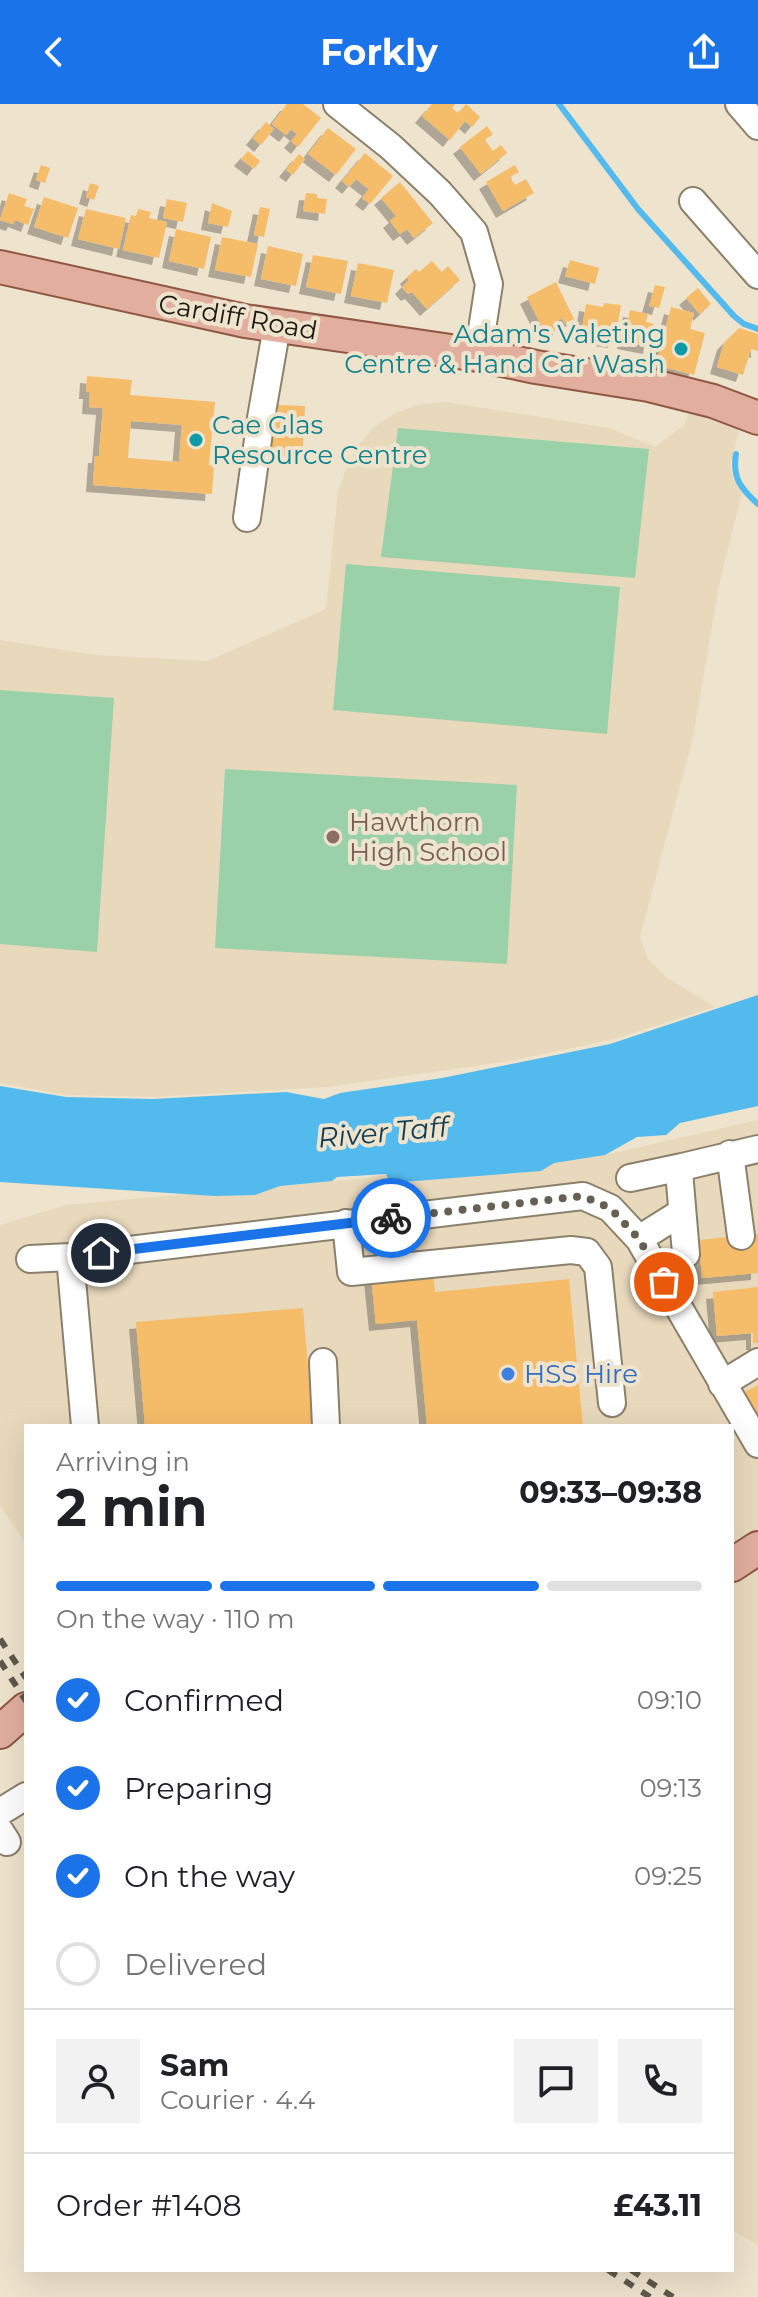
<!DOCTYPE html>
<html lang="en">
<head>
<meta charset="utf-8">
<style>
	:root { --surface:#fff; --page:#f2f2f2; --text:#202124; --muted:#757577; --line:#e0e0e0; --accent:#1a73e8 }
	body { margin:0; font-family:Montserrat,sans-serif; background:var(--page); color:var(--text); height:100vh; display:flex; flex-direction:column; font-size:30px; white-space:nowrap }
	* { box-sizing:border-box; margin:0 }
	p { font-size:26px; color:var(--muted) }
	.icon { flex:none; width:44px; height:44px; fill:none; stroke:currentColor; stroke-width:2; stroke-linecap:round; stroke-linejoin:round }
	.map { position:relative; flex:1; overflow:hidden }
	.sheet { position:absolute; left:24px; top:1320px; width:710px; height:848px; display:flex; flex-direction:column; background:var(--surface); border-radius:0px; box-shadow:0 8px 32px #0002 }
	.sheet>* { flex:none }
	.pin { position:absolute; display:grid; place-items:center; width:68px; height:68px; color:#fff; margin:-34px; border:4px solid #fff; border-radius:50%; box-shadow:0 2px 8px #0007 }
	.courier { position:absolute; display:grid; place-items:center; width:80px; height:80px; margin:-40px; border:6px solid #1a73e8; border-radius:50%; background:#fff; color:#222; box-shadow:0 2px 10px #0007 }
	.head em { font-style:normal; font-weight:700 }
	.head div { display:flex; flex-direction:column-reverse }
	.head { display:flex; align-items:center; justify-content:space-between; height:136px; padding:0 32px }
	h1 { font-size:52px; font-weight:700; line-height:60px }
	.bar { display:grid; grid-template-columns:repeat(4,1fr); gap:12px 8px; align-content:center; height:96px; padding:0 32px }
	.bar i { height:10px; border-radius:6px; background:var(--line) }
	.bar .current { background:var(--accent) }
	.bar p { grid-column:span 4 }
	.line { display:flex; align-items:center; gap:20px; padding:0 32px; border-top:2px solid var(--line) }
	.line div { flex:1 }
	.round { display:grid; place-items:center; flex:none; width:84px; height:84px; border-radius:0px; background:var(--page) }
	ol { padding:0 32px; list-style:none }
	li { display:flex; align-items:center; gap:24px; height:88px }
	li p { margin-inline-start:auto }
	li .icon { padding:8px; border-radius:50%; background:var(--accent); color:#fff; stroke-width:4 }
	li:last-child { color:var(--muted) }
	li i { width:44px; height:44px; border:4px solid var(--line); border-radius:50% }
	header { display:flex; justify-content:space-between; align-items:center; height:104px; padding:0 32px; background:var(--accent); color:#fff; font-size:36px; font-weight:700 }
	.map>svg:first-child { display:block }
	.built { fill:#e8d9bc }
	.green { fill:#9bd1a9 }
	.water { fill:#53baee }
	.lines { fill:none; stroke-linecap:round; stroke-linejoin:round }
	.stream { stroke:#53baee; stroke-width:6 }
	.building { fill:#f5bc69; fill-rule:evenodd; filter:url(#shadow) }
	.minor-casing { stroke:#8b806c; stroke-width:30 }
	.major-casing { stroke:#905843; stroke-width:36 }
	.minor { stroke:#fff; stroke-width:26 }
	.major { stroke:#e2af9e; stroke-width:32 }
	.rail { stroke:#5f594c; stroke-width:6; stroke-dasharray:10 10; stroke-linecap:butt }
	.done { stroke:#665f52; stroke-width:8; stroke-dasharray:0 14.4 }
	.route { stroke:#1a73e8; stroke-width:10 }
	.culture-dot { fill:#0f9aa8; stroke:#eee3cd; stroke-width:3 }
	.education-dot { fill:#8d6e63; stroke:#eee3cd; stroke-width:3 }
	.shop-dot { fill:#3f7fe0; stroke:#eee3cd; stroke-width:3 }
	.labels { text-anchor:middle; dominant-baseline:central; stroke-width:8; stroke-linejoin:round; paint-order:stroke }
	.street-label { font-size:26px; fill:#1c1810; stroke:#eee3cd }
	.culture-label { font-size:26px; fill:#0d838f; stroke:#eee3cd; text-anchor:end }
	.education-label { font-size:26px; fill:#785e54; stroke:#eee3cd; text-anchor:start }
	.shop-label { font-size:26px; fill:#366cbe; stroke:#eee3cd; text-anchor:start }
	.water-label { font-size:28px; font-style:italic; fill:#103d52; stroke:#eee3cd }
</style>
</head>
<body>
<header><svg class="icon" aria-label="back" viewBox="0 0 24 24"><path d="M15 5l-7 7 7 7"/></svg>Forkly<svg class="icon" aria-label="share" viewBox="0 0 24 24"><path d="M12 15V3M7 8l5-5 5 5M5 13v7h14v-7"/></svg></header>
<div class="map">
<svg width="758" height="2193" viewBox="0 0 758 2193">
	<defs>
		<filter id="shadow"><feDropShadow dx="-7" dy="7" stdDeviation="0" flood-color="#0004"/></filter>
	</defs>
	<rect width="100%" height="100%" fill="#eee3cd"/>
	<!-- built -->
	<path class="built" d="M446,298l163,26 46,19 30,-23 4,-14 51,16 -10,40 3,13 9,14 -22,87 -27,157 -53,200 8,22 18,18 49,30 -104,33 -101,21 -183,26 -176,10 -85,-2 -66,-12v-443l96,15 112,6 118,-52 12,-117 8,-23 12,-23 16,-19 21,-14 25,-9z
		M758,1016v1125l-26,-15v-804h-706v118l-26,-39v-280l66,-20 298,-27 109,-17 132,-6z"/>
	<!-- green -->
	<path class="green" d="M398,324l251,21 -14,129 -254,-21z
		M346,460l274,23 -13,147 -274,-24z
		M0,586l114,8 -17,254 -97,-8z
		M225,665l292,16 -10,179 -292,-16z"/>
	<!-- water -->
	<path class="water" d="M758,891v111l-78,17 -14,12 -29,2 -32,18 -51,8 -13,8 -151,12 -4,-9 -49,3 -5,4 -52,5 -25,9 -40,1 -215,-14v-96l66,11 87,2 133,-7 38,7 16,-6 102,-15 168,-34z"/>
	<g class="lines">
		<!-- stream -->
		<path class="stream" d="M559,0l79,105 96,107 10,8 14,5
			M736,350c-4,24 5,35 22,50"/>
	</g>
	<!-- building -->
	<path class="building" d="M287,0h16l18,14 -23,29 -7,-6 6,-7 -6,-5 -5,6 -14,-11z
		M432,0h23l-3,4 6,5 8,-9 14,13 -8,10 -7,-6 -15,19 -28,-24z
		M266,18l8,7 -13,16 -8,-7z
		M487,22l6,8 -8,6 8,11 8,-6 6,8 -26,21 -21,-27z
		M328,24l28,21 -20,26 -28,-21z
		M248,47l12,10 -6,8 -13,-10z
		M365,49l28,23 -23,28 -8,-6 7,-9 -13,-10 -7,8 -7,-6z
		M299,50l6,5 -12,16 -7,-5z
		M41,61l9,3 -5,15 -9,-3z
		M515,61l4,7 -9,5 5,8 11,-6 8,14 -31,18 -17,-29z
		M400,78l33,41 -19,15 -7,-9 -7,5 -10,-13 6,-5 -15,-18z
		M90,79l9,3 -5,14 -8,-3z
		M9,89l18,6 -3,7 10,3 -6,16 -13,-5 -2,4 -13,-4z
		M306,89l11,1v4l10,1 -2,15 -22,-3z
		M44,93l34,11 -10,30 -34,-11z
		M167,95l20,4 -4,19 -20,-4z
		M212,99l20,8 -4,16 -20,-4z
		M260,103l10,2 -6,28 -10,-2z
		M86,105l40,9 -7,31 -41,-10z
		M138,105l13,3 -2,6 18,4 -8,36 -36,-8 8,-35 5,1z
		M176,125l35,8 -7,32 -35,-8z
		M222,133l36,7 -7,33 -36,-7z
		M268,142l35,8 -7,32 -35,-7z
		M313,151l35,6 -7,33 -35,-7z
		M570,156l29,8 -4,16 -30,-8z
		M432,157l10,11 6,-6 12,14 -33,29 -15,-17 -4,2 -6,-7 7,-7 -2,-3 9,-8 3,3z
		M358,159l36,7 -7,33 -36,-7z
		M556,178l18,37 -9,4 -3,-5 -5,3 3,7 -14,7 -19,-38z
		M655,181l10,2 -6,21 -10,-2z
		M698,184l13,16 -11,10 -14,-16z
		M604,199l17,2 -6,36 -34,-5 5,-32 17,3z
		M671,203l23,6 -4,16 15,4 -11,42 -38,-10z
		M630,206l18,4 -2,8 8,2 -4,23 -26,-5z
		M739,224l19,6v17l-7,-2 -8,26 -26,-8 7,-24z
		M87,272l45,4 -2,15 85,7 -6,63h5l-2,29 -119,-9 2,-29h4l4,-48 -14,-1 1,-15h-4zM131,317l51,4 -3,37 -51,-4z
		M278,301l27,1 -2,41h-15v9l-19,-1 2,-41h7z
		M758,1130v39l-56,5 -3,-38z
		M433,1167l2,21 134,-13 14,147h-156l-10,-106 -41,4 -5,-48z
		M758,1183v56h-5v-10l-36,3 -4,-44z
		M303,1204l10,118h-168l-9,-104z
		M758,1281v29l-13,-22z"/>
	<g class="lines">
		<!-- minor casing -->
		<g class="minor-casing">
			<path id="minor" d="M337,0l54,43 49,46 34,39 15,52 -11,71
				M739,0l19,22
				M693,97l65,74
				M247,414l14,-100 16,-92
				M730,1050l11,82
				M630,1074l52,-11
				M346,1119l5,49 220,-22 16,2 11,15 14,136
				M639,1135l43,-27
				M686,1150l-7,-83 3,-4 76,-18
				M70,1153l15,169
				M30,1155l40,-2 513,-61 27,12 29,31 119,205
				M323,1258l3,64
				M722,1280l36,-22
				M0,1708l26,-16
				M0,1727l7,11"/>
		</g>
		<!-- major casing -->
		<g class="major-casing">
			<path id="major" d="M0,163l245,54 233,34 58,12 113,18 64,16 45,17
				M732,1461l26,-17
				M0,1628l26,-23"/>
		</g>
		<!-- minor -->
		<use href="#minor" class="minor"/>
		<!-- major -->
		<use href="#major" class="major"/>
		<!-- rail -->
		<path class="rail" d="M0,1535l26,39
			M0,1557l26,40
			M608,2166l42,27
			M631,2166l42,27"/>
	</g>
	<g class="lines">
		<!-- done -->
		<path class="done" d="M391,1114l192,-22 27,12 29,31 25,43"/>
		<!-- route -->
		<path class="route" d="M101,1149l290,-35"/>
	</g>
	<!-- markers -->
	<g class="culture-dot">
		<circle cx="681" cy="245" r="8"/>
		<circle cx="196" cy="336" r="8"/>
	</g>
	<circle class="education-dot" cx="333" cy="733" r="8"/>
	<circle class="shop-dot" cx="508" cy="1270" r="8"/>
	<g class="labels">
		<!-- street labels -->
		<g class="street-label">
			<text transform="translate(238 213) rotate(10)">Cardiff Road</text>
		</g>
		<!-- culture labels -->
		<g class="culture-label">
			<text x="665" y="230">Adam's Valeting<tspan x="665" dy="30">Centre &amp; Hand Car Wash</tspan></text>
			<text x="212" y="321" text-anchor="start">Cae Glas<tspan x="212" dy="30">Resource Centre</tspan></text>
		</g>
		<!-- education labels -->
		<g class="education-label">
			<text x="349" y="718">Hawthorn<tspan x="349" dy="30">High School</tspan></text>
		</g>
		<!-- shop labels -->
		<g class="shop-label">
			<text x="524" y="1270">HSS Hire</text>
		</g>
		<!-- water labels -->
		<g class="water-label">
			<text transform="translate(383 1028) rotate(-5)">River Taff</text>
		</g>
	</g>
</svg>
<div class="pin" style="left:664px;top:1178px;background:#ea580c"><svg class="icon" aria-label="bag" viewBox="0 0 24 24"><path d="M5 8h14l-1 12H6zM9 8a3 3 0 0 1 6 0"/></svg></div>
<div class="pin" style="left:101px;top:1149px;background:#1f2937"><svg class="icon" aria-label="home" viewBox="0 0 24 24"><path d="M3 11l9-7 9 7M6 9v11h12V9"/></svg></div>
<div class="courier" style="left:391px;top:1114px"><svg class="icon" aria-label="bike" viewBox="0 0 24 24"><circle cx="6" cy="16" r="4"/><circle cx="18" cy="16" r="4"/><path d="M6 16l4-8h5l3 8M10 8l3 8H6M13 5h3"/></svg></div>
<section class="sheet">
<div class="head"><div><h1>2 min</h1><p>Arriving in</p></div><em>09:33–09:38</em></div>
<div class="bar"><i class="current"></i><i class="current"></i><i class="current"></i><i></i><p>On the way · 110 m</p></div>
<ol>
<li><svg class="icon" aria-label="check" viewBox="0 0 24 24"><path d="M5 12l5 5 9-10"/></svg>Confirmed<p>09:10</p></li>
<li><svg class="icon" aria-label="check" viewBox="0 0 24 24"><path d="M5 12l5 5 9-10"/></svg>Preparing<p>09:13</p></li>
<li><svg class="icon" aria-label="check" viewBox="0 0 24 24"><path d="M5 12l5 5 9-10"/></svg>On the way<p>09:25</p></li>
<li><i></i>Delivered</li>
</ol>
<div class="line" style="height:144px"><a class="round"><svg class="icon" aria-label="person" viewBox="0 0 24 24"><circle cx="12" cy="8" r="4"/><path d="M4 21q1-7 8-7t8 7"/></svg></a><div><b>Sam</b><p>Courier · 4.4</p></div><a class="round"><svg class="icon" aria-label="chat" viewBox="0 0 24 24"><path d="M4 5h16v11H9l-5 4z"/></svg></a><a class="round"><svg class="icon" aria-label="phone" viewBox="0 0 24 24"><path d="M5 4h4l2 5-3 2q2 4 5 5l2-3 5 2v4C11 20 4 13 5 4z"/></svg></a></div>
<div class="line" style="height:104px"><div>Order #1408</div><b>£43.11</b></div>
</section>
</div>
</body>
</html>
